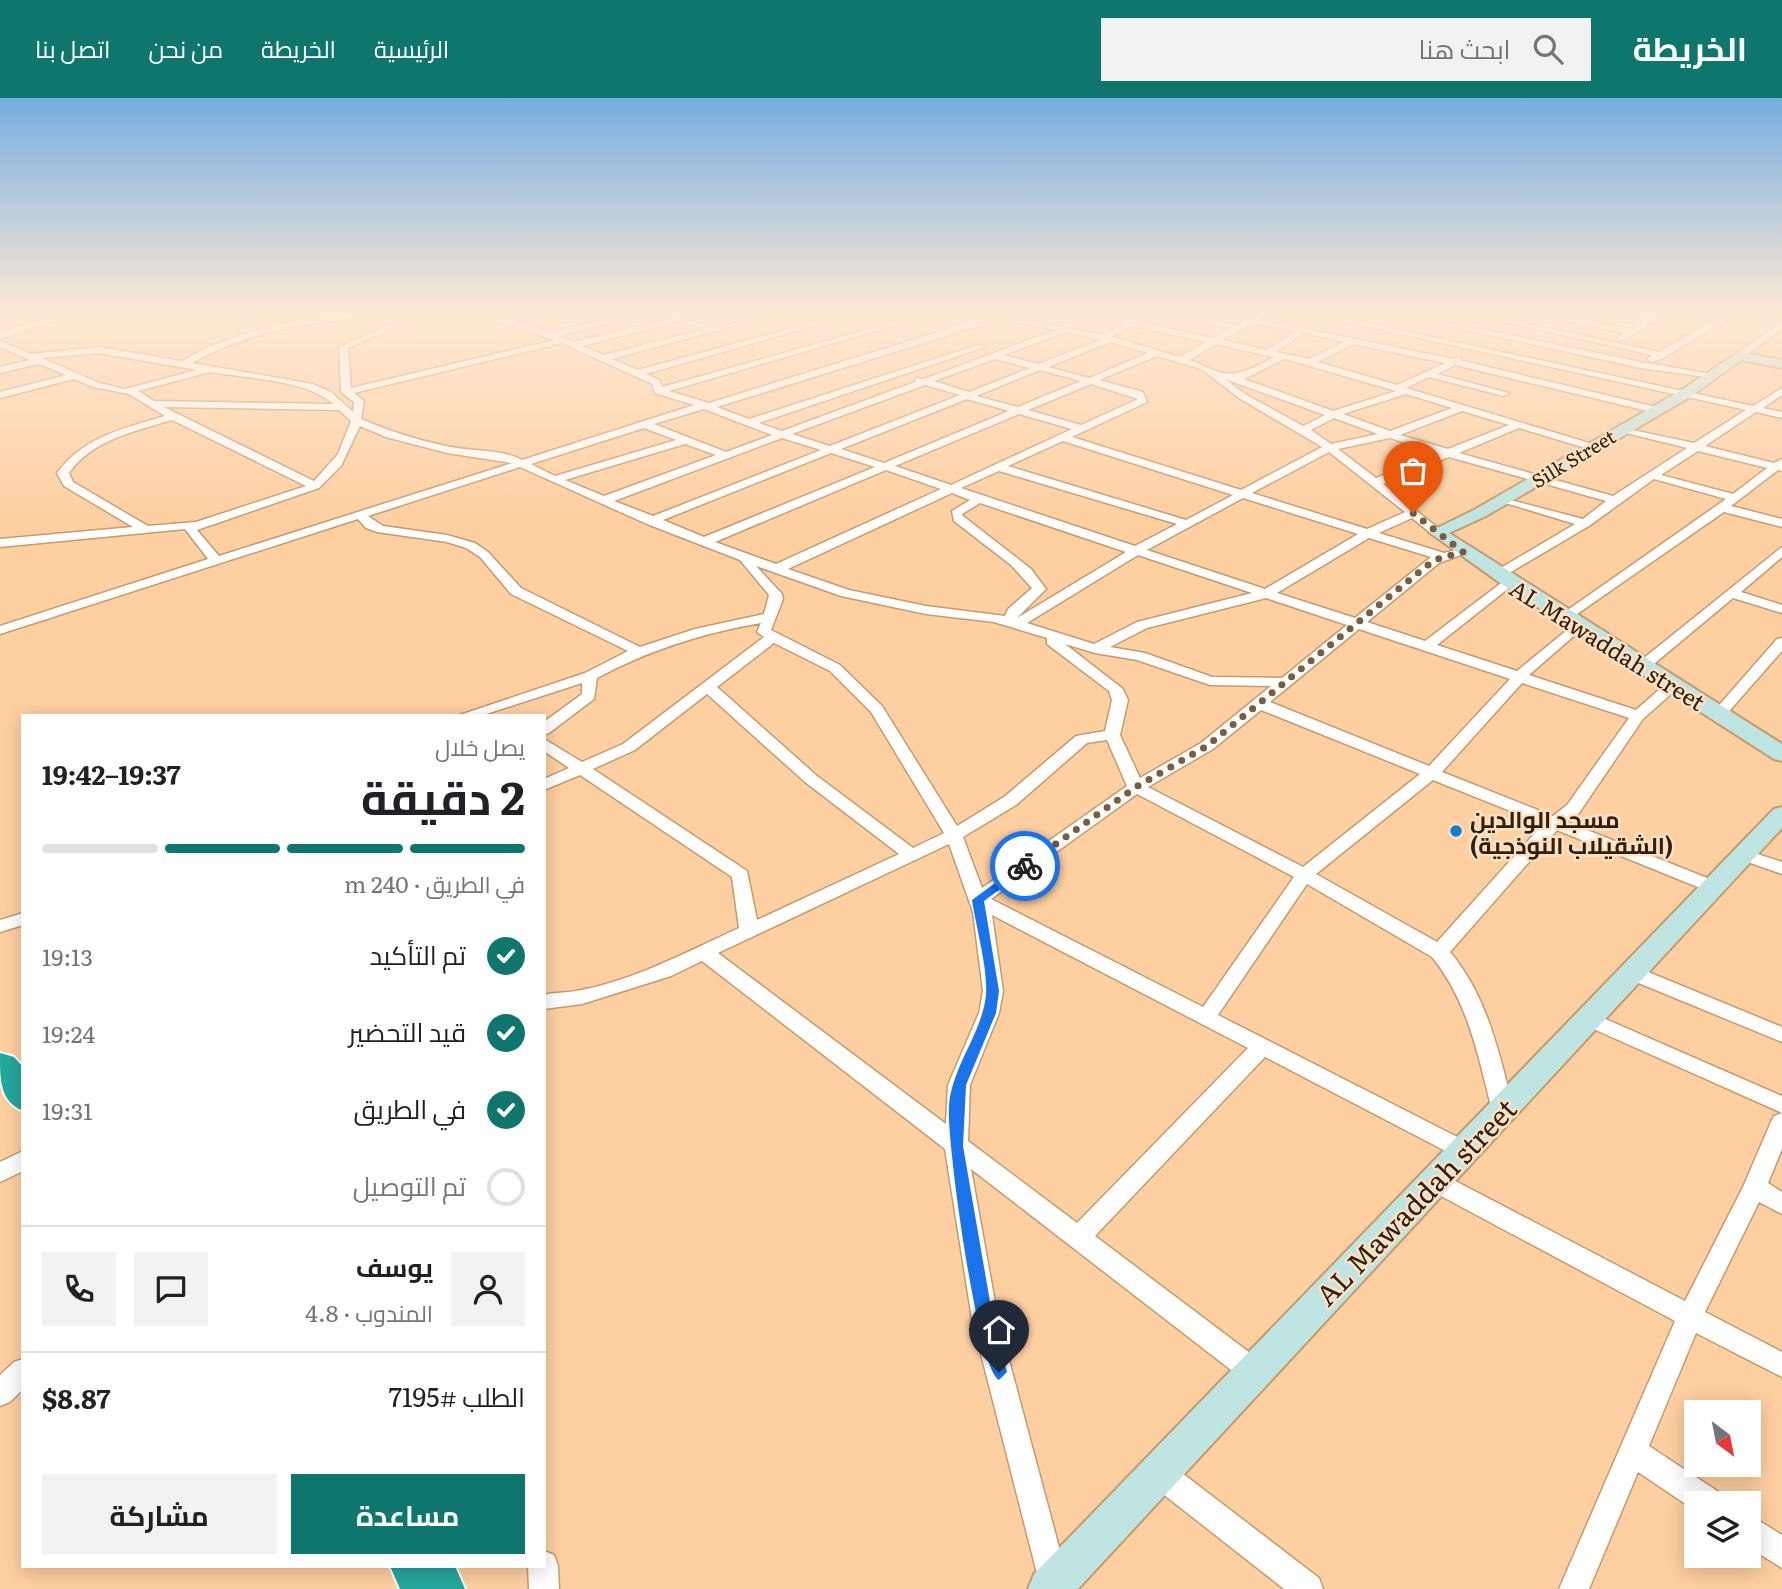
<!DOCTYPE html>
<html lang="ar">
<head>
<meta charset="utf-8">
<style>
	:root { --surface:#fff; --page:#f2f2f2; --text:#202124; --muted:#757577; --line:#e0e0e0; --accent:#0f766e }
	body { margin:0; font-family:Literata,Cairo,serif; background:var(--page); color:var(--text); direction:rtl; height:100vh; display:flex; flex-direction:column; font-size:26px; white-space:nowrap }
	* { box-sizing:border-box; margin:0 }
	p { font-size:23px; color:var(--muted) }
	.icon { flex:none; width:38px; height:38px; fill:none; stroke:currentColor; stroke-width:2; stroke-linecap:round; stroke-linejoin:round }
	.map { position:relative; flex:1; overflow:hidden; direction:ltr }
	.sheet { position:absolute; left:21px; top:616px; width:525px; height:854px; display:flex; flex-direction:column; background:var(--surface); border-radius:0px; box-shadow:0 4px 18px #0003; direction:rtl }
	.sheet>* { flex:none }
	.needle { width:46px; rotate:148deg }
	.tools { position:absolute; left:1684px; top:1302px; display:grid; gap:14px }
	.tools a { display:grid; place-items:center; width:77px; height:77px; border-radius:0px; background:var(--surface); box-shadow:0 4px 18px #0003; font-size:35px }
	.pin { position:absolute; display:grid; place-items:center; width:60px; height:60px; color:#fff; margin:-72px -30px; border-radius:50% 50% 50% 0; rotate:-45deg; box-shadow:0 0 7px #0007 }
	.pin .icon { rotate:45deg }
	.courier { position:absolute; display:grid; place-items:center; width:70px; height:70px; margin:-35px; border:5px solid #1a73e8; border-radius:50%; background:#fff; color:#222; box-shadow:0 2px 9px #0007 }
	.overview em { font-style:normal; font-weight:700 }
	.overview div { display:flex; flex-direction:column-reverse }
	.overview { display:flex; align-items:center; justify-content:space-between; height:119px; padding:0 21px }
	h1 { font-size:46px; font-weight:700; line-height:52px }
	.bar { display:grid; grid-template-columns:repeat(4,1fr); gap:10px 7px; align-content:center; height:84px; padding:0 21px }
	.bar i { height:9px; border-radius:5px; background:var(--line) }
	.bar .current { background:var(--accent) }
	.bar p { grid-column:span 4 }
	.line { display:flex; align-items:center; gap:18px; padding:0 21px; border-top:2px solid var(--line) }
	.line div { flex:1 }
	.round { display:grid; place-items:center; flex:none; width:74px; height:74px; border-radius:0px; background:var(--page) }
	ol { padding:0 21px; list-style:none }
	li { display:flex; align-items:center; gap:21px; height:77px }
	li p { margin-inline-start:auto }
	li .icon { padding:7px; border-radius:50%; background:var(--accent); color:#fff; stroke-width:4 }
	li:last-child { color:var(--muted) }
	li i { width:38px; height:38px; border:4px solid var(--line); border-radius:50% }
	.button { display:flex; gap:14px; margin-top:auto; padding:14px 21px }
	.button a { flex:1; height:80px; border-radius:0px; background:var(--accent); color:#fff; font-size:28px; font-weight:700; line-height:80px; text-align:center }
	.button a+a { background:var(--page); color:var(--text) }
	header { display:flex; align-items:center; gap:42px; box-sizing:border-box; height:98px; padding:0 35px; background:var(--accent); color:#fff }
	header strong { font-size:33px }
	nav { display:flex; gap:38px; margin-inline-start:auto; font-size:24px }
	.search { width:490px; height:63px; background:var(--page); display:flex; align-items:center; gap:18px; box-sizing:border-box; padding:0 24px; border-radius:0px; color:var(--muted); font-size:26px }
	.map>svg:first-child { display:block }
	.lines { fill:none; stroke-linecap:round; stroke-linejoin:round }
	.street-casing { stroke:#c59a6d; stroke-width:3 }
	.secondary-casing { stroke:#c59a6d; stroke-width:4 }
	.highway-casing { stroke:#fff; stroke-width:4 }
	.street { fill:#fff; fill-rule:evenodd }
	.secondary { fill:#bee5e2; fill-rule:evenodd }
	.highway { fill:#25a79d; fill-rule:evenodd }
	.route { fill:#1a73e8 }
	.done { stroke:#795d41; stroke-width:7; stroke-dasharray:0 12.6 }
	.poi-dot { fill:#147ec8; stroke:#fde1c5; stroke-width:2.5 }
	.labels { text-anchor:middle; dominant-baseline:central; stroke-width:5; stroke-linejoin:round; paint-order:stroke }
	.far-street-label { font-size:19px; fill:#31200d; stroke:#fde1c5 }
	.street-label { font-size:23px; fill:#31200d; stroke:#fde1c5 }
	.poi-label { font-size:23px; font-weight:bold; fill:#31200d; stroke:#fde1c5; text-anchor:start }
	.near-street-label { font-size:28px; fill:#31200d; stroke:#fde1c5 }
</style>
</head>
<body>
<header>
<strong>الخريطة</strong>
<div class="search"><svg class="icon" aria-label="search" viewBox="0 0 24 24"><circle cx="10" cy="10" r="6"/><path d="M15 15l6 6"/></svg>ابحث هنا</div>
<nav><a>الرئيسية</a><a>الخريطة</a><a>من نحن</a><a>اتصل بنا</a></nav>
</header>
<div class="map">
<svg width="1782" height="1491" viewBox="0 0 1782 1491">
	<rect width="100%" height="100%" fill="#fecfa1"/>
	<g class="lines">
		<!-- street casing -->
		<g class="street-casing">
			<path id="street" d="M64,215h12l-76,26v-6z
				M362,215h65l-79,35 3,40 203,-48 -81,-27 30,5 37,-5 -28,8 39,11 79,-19h13l-84,23 15,6 97,-24 -10,-5c19,0 37,14 55,14 22,-1 43,-15 66,-14l-170,46 26,11 209,-57h12l-213,61 13,6 3,7 264,-74h12l-269,78 40,12 281,-87 -2,-3 116,22 19,-11 -43,-11 49,7 14,-7h9l-14,9 75,16 17,-10 -63,-15h14l56,12 20,-12h7l-5,6 194,40 6,-2 4,4 197,47 1,2 -5,3 -201,-48 -18,9 72,19 -5,3 -75,-19 -23,11 190,57 1,2 -5,3 -73,-22 -60,25 154,43 74,-48 -69,-17v-4l76,16 52,-33 -439,-97h14l432,93 29,-18v7l-19,13 19,4v6l-26,-6 -51,34 69,17 8,-4v12l-4,-1 -47,36 51,13v8l-58,-15 -157,109 -5,-1v-6l164,-115 -72,-20 -65,47 -90,53 -6,-4 1,-3 81,-48 -76,-23v-4l84,22 23,-18 -157,-44 -66,27 60,48 -10,3 -21,-17 -33,15 65,20 19,-5 6,4 -30,11 -72,59 58,19 84,-64 5,1v6l-77,61 80,26 61,-50 5,1v6l-54,47 107,35 33,-29h10v6l-36,32 -64,94 -12,9 150,60 3,4 -9,6 -6,-2 -148,-60 -107,122c38,45 49,102 64,158l-3,6 -8,2 -8,-2 -3,-6c-14,-55 -24,-109 -60,-153l-125,-73 -89,131 253,129 3,6 -3,6 -8,3 -8,-3 -190,-99 -170,179 167,126 4,9 -4,9 -9,3 -9,-3 -273,-211 27,150 70,262 -3,8h-24l-69,-270 -27,-170 -243,-188 -31,15 -89,28 -38,5v-14c11,-3 22,-2 32,-4 57,-10 111,-39 163,-63l-7,-51 -152,-102 -36,15v-11l25,-11 -25,-17v-12l38,23 41,-18 141,-107 -7,-5 4,-9c-58,10 -112,27 -164,55l-3,21 -45,34 -5,2v-13l38,-28v-11l-102,33h-23l128,-43 43,-22 -117,-57 -31,-37 -14,-9 -19,-6 -70,-10 -11,-4 -8,-9 -358,115v-8l208,-67 -23,-30 -185,18v-8l133,-12 -69,-41 -7,-13c26,-36 67,-45 108,-57l-36,-22 -36,-7 -19,-8 -74,19v-6l66,-17 -27,-11 -39,9v-6l30,-7 -30,-13v-6l31,13 68,-7 83,14 26,-14 55,-20 61,-11zM410,218l-71,31 2,45 13,10 -1,10 -22,-20 -18,-8 -121,-21c68,-38 142,-45 218,-47zM1001,221l55,11 -132,49 -8,-1 -1,4 -133,49 -23,-8 226,-76 -7,-2 -229,74 -32,-12zM680,223l25,8 -101,26 -22,-9zM1253,225l42,8 -28,19 -45,-10zM1132,228l74,16 -26,15 -68,-20zM1066,234l35,8 -63,24 -34,-9zM1304,235l40,9 -35,17 -33,-7zM1110,244l38,11 -59,25 -41,-11zM562,245l90,41 3,9 39,12 -172,55c-23,-12 -51,-8 -76,-14 -29,-6 -57,-15 -85,-27l3,-18 -10,-8zM1216,246l52,12 7,1c-21,10 -38,22 -59,14 -9,-3 -17,-8 -27,-11zM1353,246l92,19 -48,22 -79,-23zM99,255l98,17 -72,19 -26,-6 -57,-25zM1157,258l44,13 38,29 83,49 -81,43 -169,-53 75,-35 -4,-10 -44,-12zM995,261l35,9 -61,24 -35,-11zM1285,261l111,32 -63,20 -89,-32zM1040,272l41,11 -63,26 -42,-11zM210,274c35,6 98,8 123,32l-179,-3 -16,-10zM1225,281l100,36 -22,11 -58,-32zM1091,286l47,15 -57,26 -53,-15zM925,287l35,10 -130,51 -38,-12zM1406,296l46,14 -62,23 -47,-17zM967,301l42,12 -125,52 -43,-14zM164,309l175,3 12,11 -13,33 -24,27zM704,311l68,26 -46,17 -72,-28zM1462,313l47,14 -61,24 -48,-14zM1019,316l53,15 -121,56 -56,-19zM1334,320l44,16 -47,10 -20,-14zM172,322l134,66 -110,36 -48,4 -75,-44 -4,-9c23,-33 66,-42 103,-53zM360,328l26,11 61,16 65,10 -293,93 -22,-26 122,-42 22,-22zM644,330l32,12 -121,36 -24,-12zM782,340l39,12 -168,66 -39,-15zM1390,340l48,15 -62,25 -38,-29zM1063,343l170,54 -47,25 -178,-54zM685,346l31,11 -112,41 -39,-16zM1698,353l69,17 -34,26 -72,-19zM1329,354l76,60 -38,17 -115,-36zM831,355l44,14 -171,70 -41,-17zM520,369l127,57 93,36 29,35 -5,19 -69,15 -55,18 -119,-59 -33,-36 -13,-9 -28,-8 -64,-9 -15,-10zM886,372l55,19 -165,75 -61,-22zM999,373l178,53 -42,22 -174,-58zM952,395l18,7 -18,11 2,10 57,44 21,23 -24,21 -3,7 -79,-10 -77,-16 -61,-21zM1243,400l115,36 -93,55 -118,-39zM980,405l146,49 -109,66 29,-29 -15,-20 -68,-53 -1,-2zM1369,440l62,19 -76,61 -78,-25zM1138,457l114,38 -115,29 -43,22 -67,-21zM756,468l85,30 85,18 68,8 53,16v6l62,47 3,9 -7,31 -29,5 -72,61 -47,29 -75,-120 -42,-41 -69,-35 12,-31 -1,-5zM1266,500l81,27 -65,53 -70,-1 -67,-24 -35,-6 37,-19zM1359,531l151,50 -81,87 -159,-64zM774,545l56,28 41,41 73,121 -31,15 -96,-72 -100,-89zM1065,546l30,9 42,7 73,25 61,1 -70,57 -61,35 -20,-43 8,-35 -5,-11zM1522,585l107,35 -62,87 -14,11 -111,-44zM707,596l98,88 94,72 -142,66 -10,-49 -154,-102 42,-19zM1261,612l159,64 -117,93 -155,-80 65,-38zM1107,642l20,46 -145,102 -19,-51 53,-32 71,-62zM1433,682l110,44 -106,118 -121,-68zM1137,696l157,83 -91,130 -212,-108zM949,746l24,68 10,79 -4,22 -31,72 -2,39 -228,-171zM992,817l256,133 -171,175 -109,-82 2,-56 29,-72 4,-22z
				M1388,215h15l238,49 76,13 -5,3 -71,-10z
				M1464,215h14l181,39 68,-39h10l-72,44 -13,5 -5,-3 5,-4z
				M1535,215h15l80,16 14,-8 -34,-8 41,4 8,-4h10l-48,28 -4,-3 6,-5z
				M1777,215h5v2h-4z
				M1782,224v7l-40,29h-6v-4z
				M1782,449v10l-41,35 41,13v8l-49,-15 -84,70h-10v-6z
				M1782,540v13l-58,66h-10l-3,-3 3,-3 63,-72z
				M1742,751l40,13v12l-46,-16 -3,-4z
				M23,815v12l-23,7v-12z
				M1631,867l151,62v15l-158,-65 -3,-5 3,-5z
				M1587,913l195,85v17l-202,-90 -3,-5 3,-5z
				M1782,1015v36l-14,34 14,9v22l-23,-12 -54,110 77,40v25l-86,-44 -47,113 71,47 4,10h-28v8l-58,-39 -49,117h-30l116,-268 -249,-133 -4,-7 4,-7 8,-2 8,2 243,127 58,-114 28,-65 3,-6z
				M23,1053v20l-23,11v-20z
				M23,1261v30l-13,13 -10,4v-31l14,-13z
				M1159,1361l10,4 150,115 4,11h-39l-135,-106 -4,-10 4,-10z
				M1748,1416l34,21v33l-34,-21z
				M544,1453l10,4 4,11 1,23h-30l-1,-23h16z"/>
		</g>
		<!-- secondary casing -->
		<g class="secondary-casing">
			<path id="secondary" d="M1739,254l43,8v8l-41,-8 -51,37 -204,119 -37,17 333,211v17l-8,-2 -271,-174 -74,-53 45,-22 206,-119z
				M1782,709v21l-704,761h-50l6,-15 740,-765z"/>
		</g>
		<!-- highway casing -->
		<g class="highway-casing">
			<path id="highway" d="M0,955l14,4 9,10v44c-23,-10 -23,-30 -23,-58z
				M390,1468h65l10,23h-65z"/>
		</g>
		<!-- street -->
		<use href="#street" class="street"/>
		<!-- secondary -->
		<use href="#secondary" class="secondary"/>
		<!-- highway -->
		<use href="#highway" class="highway"/>
	</g>
	<!-- sky -->
	<linearGradient id="sky" x2="0" y2="1"><stop stop-color="#76aee1"/><stop offset="0.51" stop-color="#ffe9d5"/><stop offset="1" stop-color="#ffe9d5" stop-opacity="0"/></linearGradient>
	<rect width="1782" height="423" fill="url(#sky)"/>
	<!-- route -->
	<path class="route" d="M1021,766l10,2 -47,35 15,90 -3,22 -30,72 -3,61 30,173 14,53 -8,8c-21,-8 -53,-242 -50,-274 3,-40 33,-72 37,-111 2,-27 -10,-68 -14,-95z"/>
	<g class="lines">
		<!-- done -->
		<path class="done" d="M1025,768l111,-79 71,-41 227,-186 29,-8 -50,-39"/>
	</g>
	<!-- markers -->
	<circle class="poi-dot" cx="1456" cy="733" r="7"/>
	<g class="labels">
		<!-- far-street labels -->
		<g class="far-street-label">
			<text transform="translate(1573 360) rotate(-31)">Silk Street</text>
		</g>
		<!-- street labels -->
		<g class="street-label">
			<text transform="translate(1608 546) rotate(32)">AL Mawaddah street</text>
		</g>
		<!-- poi labels -->
		<g class="poi-label">
			<text x="1470" y="720">مسجد الوالدين<tspan x="1470" dy="26">(الشقيلاب النوذجية)</tspan></text>
		</g>
		<!-- near-street labels -->
		<g class="near-street-label">
			<text transform="translate(1415 1103) rotate(-46)">AL Mawaddah street</text>
		</g>
	</g>
</svg>
<div class="tools">
<a><svg class="needle" viewBox="-14 -14 28 28"><path d="M0-13l5 13h-10z" fill="#e53935"/><path d="M0 13l5-13h-10z" fill="#757577"/></svg></a>
<a><svg class="icon" aria-label="layers" viewBox="0 0 24 24"><path d="M12 4l9 5-9 5-9-5zM3 14l9 5 9-5"/></svg></a>
</div>
<div class="pin" style="left:1413px;top:415px;background:#ea580c"><svg class="icon" aria-label="bag" viewBox="0 0 24 24"><path d="M5 8h14l-1 12H6zM9 8a3 3 0 0 1 6 0"/></svg></div>
<div class="pin" style="left:999px;top:1274px;background:#1f2937"><svg class="icon" aria-label="home" viewBox="0 0 24 24"><path d="M3 11l9-7 9 7M6 9v11h12V9"/></svg></div>
<div class="courier" style="left:1025px;top:768px"><svg class="icon" aria-label="bike" viewBox="0 0 24 24"><circle cx="6" cy="16" r="4"/><circle cx="18" cy="16" r="4"/><path d="M6 16l4-8h5l3 8M10 8l3 8H6M13 5h3"/></svg></div>
<section class="sheet">
<div class="overview"><div><h1>2 دقيقة</h1><p>يصل خلال</p></div><em>19:37–19:42</em></div>
<div class="bar"><i class="current"></i><i class="current"></i><i class="current"></i><i></i><p>في الطريق · 240 m</p></div>
<ol>
<li><svg class="icon" aria-label="check" viewBox="0 0 24 24"><path d="M5 12l5 5 9-10"/></svg>تم التأكيد<p>19:13</p></li>
<li><svg class="icon" aria-label="check" viewBox="0 0 24 24"><path d="M5 12l5 5 9-10"/></svg>قيد التحضير<p>19:24</p></li>
<li><svg class="icon" aria-label="check" viewBox="0 0 24 24"><path d="M5 12l5 5 9-10"/></svg>في الطريق<p>19:31</p></li>
<li><i></i>تم التوصيل</li>
</ol>
<div class="line" style="height:126px"><a class="round"><svg class="icon" aria-label="person" viewBox="0 0 24 24"><circle cx="12" cy="8" r="4"/><path d="M4 21q1-7 8-7t8 7"/></svg></a><div><b>يوسف</b><p>المندوب · 4.8</p></div><a class="round"><svg class="icon" aria-label="chat" viewBox="0 0 24 24"><path d="M4 5h16v11H9l-5 4z"/></svg></a><a class="round"><svg class="icon" aria-label="phone" viewBox="0 0 24 24"><path d="M5 4h4l2 5-3 2q2 4 5 5l2-3 5 2v4C11 20 4 13 5 4z"/></svg></a></div>
<div class="line" style="height:91px"><div>الطلب #7195</div><b>$8.87</b></div>
<div class="button"><a>مساعدة</a><a>مشاركة</a></div>
</section>
</div>
</body>
</html>
